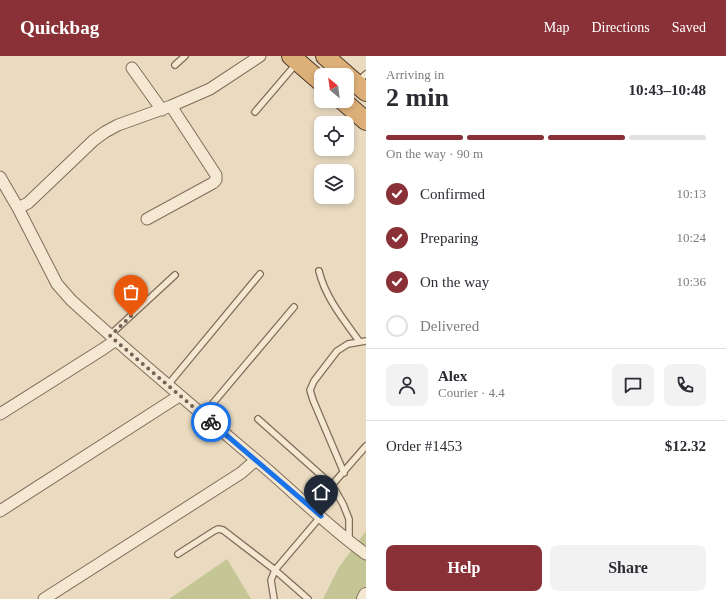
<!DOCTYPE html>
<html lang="en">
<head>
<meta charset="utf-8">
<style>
	:root { --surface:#fff; --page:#f2f2f3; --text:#2b2b33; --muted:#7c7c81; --line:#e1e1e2; --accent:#8a3037 }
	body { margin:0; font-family:Georgia,serif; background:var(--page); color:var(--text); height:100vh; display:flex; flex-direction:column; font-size:15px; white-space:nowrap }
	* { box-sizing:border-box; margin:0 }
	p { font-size:13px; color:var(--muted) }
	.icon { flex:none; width:22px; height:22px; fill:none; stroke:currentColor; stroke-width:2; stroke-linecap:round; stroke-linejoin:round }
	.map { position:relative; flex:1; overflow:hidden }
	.side { display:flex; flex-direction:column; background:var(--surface); width:360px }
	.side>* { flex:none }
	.needle { width:26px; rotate:331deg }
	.fabs { position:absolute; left:314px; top:12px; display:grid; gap:8px }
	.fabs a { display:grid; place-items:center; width:40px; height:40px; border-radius:8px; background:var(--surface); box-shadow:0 2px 6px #0003; font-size:20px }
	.pin { position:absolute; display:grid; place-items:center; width:34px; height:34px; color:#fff; margin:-41px -17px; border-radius:50% 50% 50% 0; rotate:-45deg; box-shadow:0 0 4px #0007 }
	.pin .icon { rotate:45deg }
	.courier { position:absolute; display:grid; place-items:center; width:40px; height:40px; margin:-20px; border:3px solid #1a73e8; border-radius:50%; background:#fff; color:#222; box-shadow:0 1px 5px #0007 }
	.overview em { font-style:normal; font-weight:700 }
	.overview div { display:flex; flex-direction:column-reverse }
	.overview { display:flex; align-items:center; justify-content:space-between; height:68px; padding:0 20px }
	h1 { font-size:26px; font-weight:700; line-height:30px }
	.bar { display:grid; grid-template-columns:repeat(4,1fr); gap:6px 4px; align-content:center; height:48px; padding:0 20px }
	.bar i { height:5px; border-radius:3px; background:var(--line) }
	.bar .active { background:var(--accent) }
	.bar p { grid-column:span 4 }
	.line { display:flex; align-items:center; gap:10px; padding:0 20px; border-top:1px solid var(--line) }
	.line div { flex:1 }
	.round { display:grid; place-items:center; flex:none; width:42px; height:42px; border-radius:8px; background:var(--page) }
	ol { padding:0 20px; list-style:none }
	li { display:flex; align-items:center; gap:12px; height:44px }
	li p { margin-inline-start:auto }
	li .icon { padding:4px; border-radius:50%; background:var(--accent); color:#fff; stroke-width:4 }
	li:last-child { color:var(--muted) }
	li i { width:22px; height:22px; border:2px solid var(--line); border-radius:50% }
	.button { display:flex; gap:8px; margin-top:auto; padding:8px 20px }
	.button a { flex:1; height:46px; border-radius:8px; background:var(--accent); color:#fff; font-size:16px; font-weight:700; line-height:46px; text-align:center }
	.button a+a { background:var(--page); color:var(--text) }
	header { display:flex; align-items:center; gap:24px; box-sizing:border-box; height:56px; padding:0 20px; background:var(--accent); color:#fff }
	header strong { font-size:19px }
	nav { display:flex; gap:22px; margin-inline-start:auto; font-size:14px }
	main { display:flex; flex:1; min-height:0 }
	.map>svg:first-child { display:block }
	.green { fill:#c4c696 }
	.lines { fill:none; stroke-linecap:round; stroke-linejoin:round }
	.service-casing { stroke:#816c5a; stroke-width:8 }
	.minor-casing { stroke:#816c5a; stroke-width:13 }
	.tertiary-casing { stroke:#816c5a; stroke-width:16 }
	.trunk-casing { stroke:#4e3b2e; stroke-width:20 }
	.service { stroke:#f5e8d3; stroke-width:5.5 }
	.minor { stroke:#f5e8d3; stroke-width:11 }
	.tertiary { stroke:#f5e8d3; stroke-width:14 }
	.trunk { stroke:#deb079; stroke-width:18 }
	.done { stroke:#726456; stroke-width:4; stroke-dasharray:0 7.2 }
	.route { stroke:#1a73e8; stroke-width:5 }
</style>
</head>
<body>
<header>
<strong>Quickbag</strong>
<nav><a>Map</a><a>Directions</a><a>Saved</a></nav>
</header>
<main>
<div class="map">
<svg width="366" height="543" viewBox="0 0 366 543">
	<rect width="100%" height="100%" fill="#e9dac0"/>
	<!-- green -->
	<path class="green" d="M366,475v68h-43l16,-32z
		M227,503l24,40h-82z"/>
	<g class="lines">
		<!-- service casing -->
		<g class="service-casing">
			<path id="service" d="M175,9l10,-9
				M357,26l9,-8
				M255,56l41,-48
				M319,215c6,26 25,49 40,70
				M110,279l65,-60
				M167,330l93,-112
				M203,359l91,-108
				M258,363l74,66
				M344,417l-31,-73 -3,-10 4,-9 23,-30 11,-7 18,-3
				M349,485v-22l-6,-15 -11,-19 34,-39
				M178,498l36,-23 4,-2 5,1 52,40 33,29
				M274,543l-3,-19 4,-10 46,-54"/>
		</g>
		<!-- minor casing -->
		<g class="minor-casing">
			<path id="minor" d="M132,12l30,42
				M0,121l18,31 39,76 14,16c60,55 123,107 185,160 37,31 71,66 110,94
				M18,152l10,-5 66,-63 11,-8 13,-7 53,-19 39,-17 50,-33
				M147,163l66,-36 3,-3v-5l-45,-69
				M0,358l103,-65 13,-9
				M0,455l179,-115
				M44,543l197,-126 15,-13"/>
		</g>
		<!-- tertiary casing -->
		<g class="tertiary-casing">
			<path id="tertiary" d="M364,543l2,-4"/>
		</g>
		<!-- trunk casing -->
		<g class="trunk-casing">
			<path id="trunk" d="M291,0l30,26
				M325,0l41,36
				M343,45l23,20"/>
		</g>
		<!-- service -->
		<use href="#service" class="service"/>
		<!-- minor -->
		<use href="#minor" class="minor"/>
		<!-- tertiary -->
		<use href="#tertiary" class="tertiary"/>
		<!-- trunk -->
		<use href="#trunk" class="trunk"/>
	</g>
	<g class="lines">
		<!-- done -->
		<path class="done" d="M131,260l-21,20 101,86"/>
		<!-- route -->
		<path class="route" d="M211,366l110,94"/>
	</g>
</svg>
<div class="fabs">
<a><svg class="needle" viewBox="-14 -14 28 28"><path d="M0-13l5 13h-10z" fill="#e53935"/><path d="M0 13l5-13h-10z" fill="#7c7c81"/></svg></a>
<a><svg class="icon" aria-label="locate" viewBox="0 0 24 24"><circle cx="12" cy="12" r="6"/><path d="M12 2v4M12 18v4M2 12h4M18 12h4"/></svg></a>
<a><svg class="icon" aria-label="layers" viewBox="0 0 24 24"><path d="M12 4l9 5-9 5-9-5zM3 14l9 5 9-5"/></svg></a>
</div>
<div class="pin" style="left:131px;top:260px;background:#ea580c"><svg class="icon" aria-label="bag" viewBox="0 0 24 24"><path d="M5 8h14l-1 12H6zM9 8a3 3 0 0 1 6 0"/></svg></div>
<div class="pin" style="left:321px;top:460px;background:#1f2937"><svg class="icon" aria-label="home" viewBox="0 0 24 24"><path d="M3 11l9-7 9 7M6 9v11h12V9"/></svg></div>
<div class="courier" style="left:211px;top:366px"><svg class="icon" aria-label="bike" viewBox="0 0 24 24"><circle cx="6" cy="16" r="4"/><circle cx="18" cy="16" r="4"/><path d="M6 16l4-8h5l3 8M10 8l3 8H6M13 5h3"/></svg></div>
</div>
<section class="side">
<div class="overview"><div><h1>2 min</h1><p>Arriving in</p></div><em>10:43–10:48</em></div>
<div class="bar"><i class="active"></i><i class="active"></i><i class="active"></i><i></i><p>On the way · 90 m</p></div>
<ol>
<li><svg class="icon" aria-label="check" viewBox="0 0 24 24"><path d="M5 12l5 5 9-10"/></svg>Confirmed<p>10:13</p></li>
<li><svg class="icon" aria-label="check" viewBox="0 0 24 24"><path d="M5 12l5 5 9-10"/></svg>Preparing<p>10:24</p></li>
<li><svg class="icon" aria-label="check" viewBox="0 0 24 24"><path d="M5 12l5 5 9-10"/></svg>On the way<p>10:36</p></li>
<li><i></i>Delivered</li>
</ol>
<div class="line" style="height:72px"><a class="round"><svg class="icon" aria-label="person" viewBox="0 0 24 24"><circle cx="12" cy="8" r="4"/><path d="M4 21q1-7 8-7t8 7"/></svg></a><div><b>Alex</b><p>Courier · 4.4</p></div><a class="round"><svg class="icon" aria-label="chat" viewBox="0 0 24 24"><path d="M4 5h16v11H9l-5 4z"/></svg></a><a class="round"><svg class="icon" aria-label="phone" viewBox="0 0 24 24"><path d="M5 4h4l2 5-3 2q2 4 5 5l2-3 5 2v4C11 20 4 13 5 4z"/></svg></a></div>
<div class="line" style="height:52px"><div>Order #1453</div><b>$12.32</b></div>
<div class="button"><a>Help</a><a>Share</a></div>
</section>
</main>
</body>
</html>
